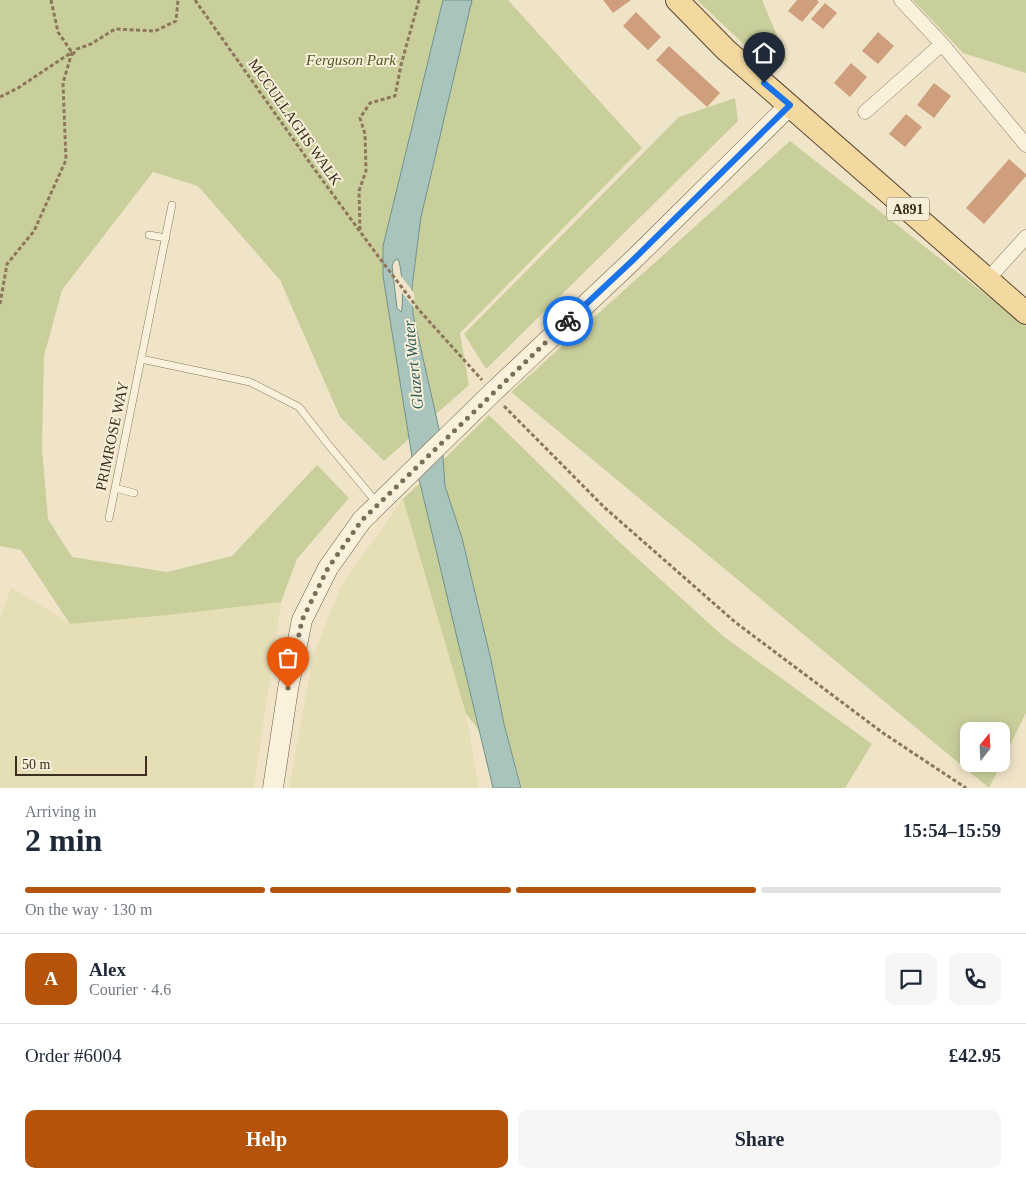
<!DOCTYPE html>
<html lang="en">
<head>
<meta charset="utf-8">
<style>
	:root { --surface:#fff; --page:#f6f6f7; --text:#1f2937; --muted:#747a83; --line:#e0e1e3; --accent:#b45309 }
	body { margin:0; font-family:"Times New Roman",serif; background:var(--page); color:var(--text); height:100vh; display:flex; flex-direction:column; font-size:19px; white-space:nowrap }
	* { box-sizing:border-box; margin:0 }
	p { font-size:16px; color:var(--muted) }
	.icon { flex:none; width:28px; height:28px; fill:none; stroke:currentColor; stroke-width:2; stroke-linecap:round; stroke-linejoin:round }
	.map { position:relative; height:788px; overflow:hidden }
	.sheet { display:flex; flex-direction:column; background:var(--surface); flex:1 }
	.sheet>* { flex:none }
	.needle { width:32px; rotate:18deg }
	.fabs { position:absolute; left:960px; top:722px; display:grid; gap:10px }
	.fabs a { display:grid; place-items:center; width:50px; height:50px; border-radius:10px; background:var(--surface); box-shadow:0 2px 12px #0003; font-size:25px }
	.scale { position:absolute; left:15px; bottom:12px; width:132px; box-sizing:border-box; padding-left:5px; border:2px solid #3d2e20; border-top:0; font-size:14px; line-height:18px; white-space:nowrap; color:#3d2e20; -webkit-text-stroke:4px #f7eed8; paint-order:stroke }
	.pin { position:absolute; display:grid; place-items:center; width:42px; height:42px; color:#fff; margin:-51px -21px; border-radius:50% 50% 50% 0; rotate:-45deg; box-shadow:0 0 5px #0007 }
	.pin .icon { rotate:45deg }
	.courier { position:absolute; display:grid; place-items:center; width:50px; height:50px; margin:-25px; border:4px solid #1a73e8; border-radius:50%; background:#fff; color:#222; box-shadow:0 1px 6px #0007 }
	.overview em { font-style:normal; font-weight:800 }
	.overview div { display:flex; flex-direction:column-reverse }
	.overview { display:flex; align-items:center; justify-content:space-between; height:85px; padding:0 25px }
	h1 { font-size:32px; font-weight:800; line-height:38px }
	.bar { display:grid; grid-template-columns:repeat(4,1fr); gap:8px 5px; align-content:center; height:60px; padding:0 25px }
	.bar i { height:6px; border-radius:4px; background:var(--line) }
	.bar .active { background:var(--accent) }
	.bar p { grid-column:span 4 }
	.line { display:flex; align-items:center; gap:12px; padding:0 25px; border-top:1px solid var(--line) }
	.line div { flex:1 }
	.round { display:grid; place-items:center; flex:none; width:52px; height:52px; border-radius:10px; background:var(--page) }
	.cta { display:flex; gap:10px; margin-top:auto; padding:10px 25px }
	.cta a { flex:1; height:58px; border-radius:10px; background:var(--accent); color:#fff; font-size:20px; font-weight:800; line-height:58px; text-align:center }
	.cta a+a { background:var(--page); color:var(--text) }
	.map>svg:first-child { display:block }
	.farmland { fill:#e6deb5 }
	.green { fill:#c9cf9b }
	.water { fill:#a9c4bc; stroke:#6f938a; fill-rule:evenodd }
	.pier { fill:#f0e4c8 }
	.building { fill:#cf9f7d }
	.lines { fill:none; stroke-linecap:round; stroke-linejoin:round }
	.lane-casing { stroke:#8d765c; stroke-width:8 }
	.street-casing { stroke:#8d765c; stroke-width:15 }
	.secondary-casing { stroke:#6f573f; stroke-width:21 }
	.primary-casing { stroke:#5b4430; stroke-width:24 }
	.path { stroke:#8d765c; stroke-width:3; stroke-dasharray:4 2.5; stroke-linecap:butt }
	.lane { stroke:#faf1dc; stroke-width:7 }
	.street { stroke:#faf1dc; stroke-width:14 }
	.secondary { stroke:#faf1dc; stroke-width:20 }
	.primary { stroke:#f3d9a0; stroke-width:22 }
	.done { stroke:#7c6e5b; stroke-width:5; stroke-dasharray:0 9 }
	.route { stroke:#1a73e8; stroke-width:6 }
	.labels { text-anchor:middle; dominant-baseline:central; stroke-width:4; stroke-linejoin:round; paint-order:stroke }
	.shield { fill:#f7eed8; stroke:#756857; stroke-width:1 }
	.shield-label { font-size:14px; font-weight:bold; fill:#3d2e20 }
	.park-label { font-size:15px; font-style:italic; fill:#4d5a26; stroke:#f7eed8 }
	.street-label { font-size:15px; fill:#3d2e20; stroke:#f7eed8 }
	.water-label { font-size:16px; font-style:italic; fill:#2f5d5a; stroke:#f7eed8 }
</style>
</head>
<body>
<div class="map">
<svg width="1026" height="788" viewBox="0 0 1026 788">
	<rect width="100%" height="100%" fill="#f0e4c8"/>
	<!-- farmland -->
	<path class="farmland" d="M403,499l63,215 13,74h-190l24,-132 29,-72z
		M11,587l59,37 98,-9 113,-13 -27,186h-254v-170z"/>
	<!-- green -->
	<path class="green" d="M0,0h443l-60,246v30l27,162 -26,23 -44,-44 -60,-137 -82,-94 -45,-14 -91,118 -18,66 -2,93 6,70 24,38 95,15 65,-16 85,-91 32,33 -52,61 -16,43 -113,13 -98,9 -49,-74 -21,-4z
		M472,0h36l134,148 -182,185 9,52 -34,30 -22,-101 -1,-27 9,-70z
		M697,0h65l25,59 -14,13z
		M913,0h113v73l-63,-20z
		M735,98l3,23 -252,248 -22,-35 215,-217z
		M790,141l236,185v387l-25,50v-32h-32v33h32l-12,24 -478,-396z
		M489,415l127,124 107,97 149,108 -27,44h-323l-18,-64 -13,-64 -29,-122 -17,-52 -3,-25z
		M420,483l61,250 -15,-19 -63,-215z"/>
	<!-- water -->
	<path class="water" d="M443,0h29l-51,217 -9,70 1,27 29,128 3,44 17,52 29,122 13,64 17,64h-28l-73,-305 -6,-14 -31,-193v-30zM398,259c4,8 6,45 3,53l-4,-4 -5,-42 2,-5z"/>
	<!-- pier -->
	<path class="pier" d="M398,272l16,21 1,16 -16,-20z"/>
	<!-- building -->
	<path class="building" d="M603,0h28l-18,13z
		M797,0h20l2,2 -17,20 -14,-11z
		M825,3l12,10 -14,16 -12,-10z
		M636,12l25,25 -13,13 -25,-24z
		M878,32l16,14 -16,18 -16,-13z
		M669,46l51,47 -13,14 -51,-47z
		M851,63l16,14 -17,20 -16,-14z
		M934,83l17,13 -17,22 -17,-13z
		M906,114l16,13 -17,20 -16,-13z
		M1009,159l17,15v2l-42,48 -18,-16z"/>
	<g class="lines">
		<!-- lane casing -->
		<g class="lane-casing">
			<path id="lane" d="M149,235l17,3
				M141,359l109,23 49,25 28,36 50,60
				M115,488l19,5
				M109,518l63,-313"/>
		</g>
		<!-- street casing -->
		<g class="street-casing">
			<path id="street" d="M901,0l41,44 84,101
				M865,112l77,-68
				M987,280l39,-43"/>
		</g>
		<!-- secondary casing -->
		<g class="secondary-casing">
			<path id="secondary" d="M273,788l15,-99 14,-69 26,-52 34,-48 130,-127 141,-133 157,-155"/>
		</g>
		<!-- primary casing -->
		<g class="primary-casing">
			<path id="primary" d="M677,0l49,50 300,263"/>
		</g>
		<!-- path -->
		<path class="path" d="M51,0l7,32 15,22 4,-5 14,-5 24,-15 40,2 21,-10 2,-21
			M195,0l120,170 63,86 41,54 63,70
			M0,97l18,-9 54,-36
			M360,230l-1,-39 7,-20 -1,-37 -5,-16 10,-15 25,-7 6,-31 18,-65
			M0,304l7,-40 27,-33 32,-71 -3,-77 9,-31
			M504,406l101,102 130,114 148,111 83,55"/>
		<!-- lane -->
		<use href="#lane" class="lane"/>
		<!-- street -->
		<use href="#street" class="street"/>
		<!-- secondary -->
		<use href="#secondary" class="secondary"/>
		<!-- primary -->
		<use href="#primary" class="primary"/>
	</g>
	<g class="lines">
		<!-- done -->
		<path class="done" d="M288,688l14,-68 26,-52 34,-48 206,-199"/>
		<!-- route -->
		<path class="route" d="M568,321l65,-61 157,-155 -26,-22"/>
	</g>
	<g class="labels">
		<!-- shield labels -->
		<rect class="shield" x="887" y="197.5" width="42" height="23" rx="4"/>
		<g class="shield-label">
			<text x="908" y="209">A891</text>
		</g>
		<!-- park labels -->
		<g class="park-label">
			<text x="351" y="60">Ferguson Park</text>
		</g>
		<!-- street labels -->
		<g class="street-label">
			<text transform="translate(295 122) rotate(55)">MCCULLAGHS WALK</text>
			<text transform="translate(112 436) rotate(-78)">PRIMROSE WAY</text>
		</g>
		<!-- water labels -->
		<g class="water-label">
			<text transform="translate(413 365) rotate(-96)">Glazert Water</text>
		</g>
	</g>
</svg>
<div class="fabs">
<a><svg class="needle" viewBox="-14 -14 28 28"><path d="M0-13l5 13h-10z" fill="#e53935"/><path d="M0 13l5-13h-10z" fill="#747a83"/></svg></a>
</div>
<div class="scale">50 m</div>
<div class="pin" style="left:288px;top:688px;background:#ea580c"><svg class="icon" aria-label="bag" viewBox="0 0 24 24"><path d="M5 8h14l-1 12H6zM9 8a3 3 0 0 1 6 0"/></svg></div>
<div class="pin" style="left:764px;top:83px;background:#1f2937"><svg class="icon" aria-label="home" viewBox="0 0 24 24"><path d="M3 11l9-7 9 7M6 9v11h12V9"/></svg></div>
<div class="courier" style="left:568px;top:321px"><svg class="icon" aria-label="bike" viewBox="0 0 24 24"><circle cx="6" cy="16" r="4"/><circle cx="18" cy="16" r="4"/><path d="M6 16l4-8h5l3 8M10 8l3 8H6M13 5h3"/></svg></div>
</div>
<section class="sheet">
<div class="overview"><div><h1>2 min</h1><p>Arriving in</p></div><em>15:54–15:59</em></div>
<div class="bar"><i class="active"></i><i class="active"></i><i class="active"></i><i></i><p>On the way · 130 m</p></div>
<div class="line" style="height:90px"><b class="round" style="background:var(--accent);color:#fff">A</b><div><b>Alex</b><p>Courier · 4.6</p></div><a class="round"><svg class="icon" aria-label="chat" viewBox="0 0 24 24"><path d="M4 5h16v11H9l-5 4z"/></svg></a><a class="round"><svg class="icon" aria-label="phone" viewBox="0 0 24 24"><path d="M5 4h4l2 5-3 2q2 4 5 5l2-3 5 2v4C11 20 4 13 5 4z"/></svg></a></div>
<div class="line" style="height:65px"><div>Order #6004</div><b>£42.95</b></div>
<div class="cta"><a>Help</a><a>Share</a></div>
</section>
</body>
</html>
